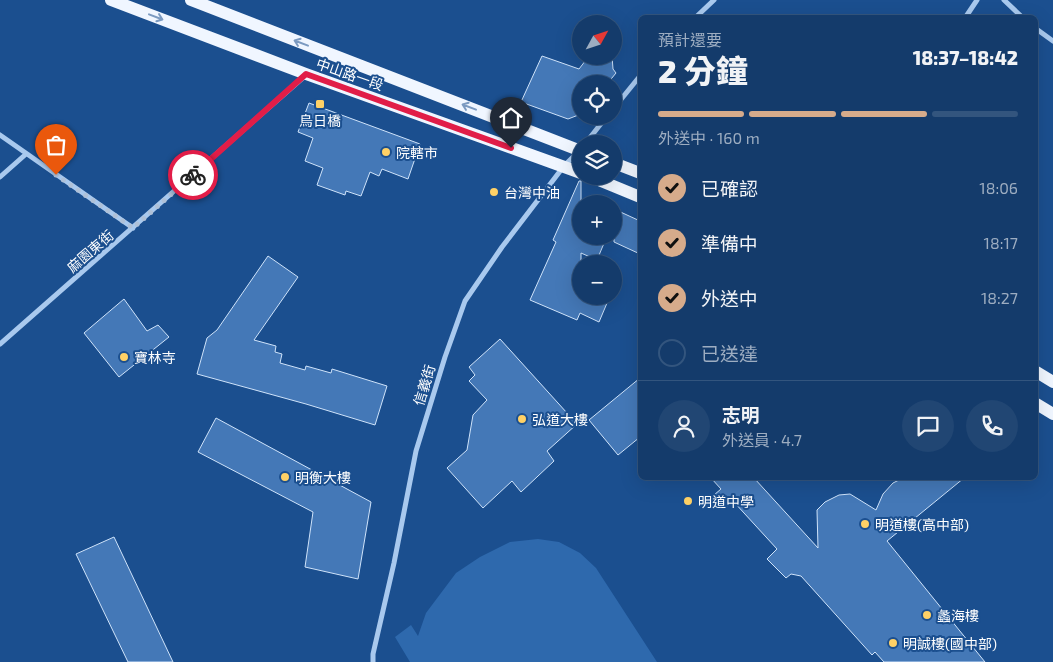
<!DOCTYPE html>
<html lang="zh-TW">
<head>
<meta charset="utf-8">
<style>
	:root { --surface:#143b6b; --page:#214673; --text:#f1f3f6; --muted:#9dadc1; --line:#33557e; --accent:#d6ab8b }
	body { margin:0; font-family:"Exo 2","Noto Sans TC",sans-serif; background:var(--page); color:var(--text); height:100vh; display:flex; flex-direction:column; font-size:19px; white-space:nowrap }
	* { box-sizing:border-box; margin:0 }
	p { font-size:16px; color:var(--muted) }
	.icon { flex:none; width:28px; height:28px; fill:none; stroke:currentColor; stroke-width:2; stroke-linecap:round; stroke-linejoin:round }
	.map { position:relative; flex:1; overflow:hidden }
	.sheet { position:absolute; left:638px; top:15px; width:400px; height:465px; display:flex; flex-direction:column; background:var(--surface); border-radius:8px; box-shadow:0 5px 20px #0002,0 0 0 1px var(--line) }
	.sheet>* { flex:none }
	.needle { width:32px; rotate:50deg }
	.tools { position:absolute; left:572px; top:15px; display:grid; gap:10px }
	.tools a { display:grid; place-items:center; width:50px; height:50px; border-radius:50%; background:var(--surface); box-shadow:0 5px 20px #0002,0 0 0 1px var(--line); font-size:25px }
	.pin { position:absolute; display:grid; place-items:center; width:42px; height:42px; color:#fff; margin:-51px -21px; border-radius:50% 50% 50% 0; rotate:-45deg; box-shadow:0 0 5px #0007 }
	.pin .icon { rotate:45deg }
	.courier { position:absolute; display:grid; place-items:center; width:50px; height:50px; margin:-25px; border:4px solid #e11d48; border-radius:50%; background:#fff; color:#222; box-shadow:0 1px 6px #0007 }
	.summary em { font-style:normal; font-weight:800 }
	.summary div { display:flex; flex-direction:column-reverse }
	.summary { display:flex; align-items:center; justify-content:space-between; height:85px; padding:0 20px }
	h1 { font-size:32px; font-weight:800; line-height:38px }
	.bar { display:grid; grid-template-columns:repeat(4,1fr); gap:8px 5px; align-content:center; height:60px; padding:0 20px }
	.bar i { height:6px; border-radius:4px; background:var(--line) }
	.bar .current { background:var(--accent) }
	.bar p { grid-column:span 4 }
	.line { display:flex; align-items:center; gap:12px; padding:0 20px; border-top:1px solid var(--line) }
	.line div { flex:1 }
	.round { display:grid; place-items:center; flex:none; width:52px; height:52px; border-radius:26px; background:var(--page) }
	ol { padding:0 20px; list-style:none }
	li { display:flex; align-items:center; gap:15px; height:55px }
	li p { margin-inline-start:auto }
	li .icon { padding:5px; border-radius:50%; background:var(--accent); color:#111; stroke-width:4 }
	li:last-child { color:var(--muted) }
	li i { width:28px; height:28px; border:2px solid var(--line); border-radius:50% }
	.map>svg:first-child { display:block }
	.green { fill:#2e69ad }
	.building { fill:#4478b7; stroke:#cfe3fa }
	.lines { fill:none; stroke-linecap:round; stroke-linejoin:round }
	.street { stroke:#a9c9ee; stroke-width:5 }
	.primary { stroke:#f0f6ff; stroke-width:12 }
	.oneway { stroke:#7b9ac1 }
	.done { stroke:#afc1d8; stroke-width:5; stroke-dasharray:0 9 }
	.route { stroke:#e11d48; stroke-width:6 }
	.poi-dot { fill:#ffd166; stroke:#1b4f8f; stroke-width:2 }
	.labels { text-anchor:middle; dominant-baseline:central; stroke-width:4; stroke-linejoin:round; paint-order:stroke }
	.street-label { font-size:14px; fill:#fff; stroke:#1b4f8f }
	.poi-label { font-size:14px; fill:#fff; stroke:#1b4f8f; text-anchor:start }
</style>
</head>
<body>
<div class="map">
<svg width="1053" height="662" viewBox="0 0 1053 662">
	<rect width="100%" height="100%" fill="#1b4f8f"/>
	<!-- green -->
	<path class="green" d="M538,539l21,3 21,11 16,15 61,94h-247l-15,-25 16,-12 7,11 8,-23 30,-40 24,-16 30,-15z"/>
	<!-- building -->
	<path class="building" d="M542,56l37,13 10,-13h23l1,13 3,4 -9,11h-26v30l-13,5 -47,-17z
		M309,103l111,41 -12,35 -26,-10 -3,7 -9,-4 -9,24 -15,-5 -1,4 -28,-10 6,-17 -18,-7 8,-23 -15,-6z
		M579,181h2v55h26l-10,24 -16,-7v43h29l-11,26 -19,-9 -3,7 -47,-20 26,-58 -3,-2z
		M614,209l26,12v33l-26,-12z
		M268,256l30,21 -44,63 22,6 -1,6 7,2 -2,9 25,7 1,-4 25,7 1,-4 55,17 -12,39 -69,-21 -109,-30 10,-36 10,-8z
		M124,299l23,32 11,-6 11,12 -50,40 -35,-44z
		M500,339l77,85 -30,27 7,10 -33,31 -9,-11 -29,27 -36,-40 20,-18 6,-35 14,-15 -18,-19 6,-6 -6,-8z
		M640,378v59l-22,18 -29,-35z
		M216,418l155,84 -13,77 -53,-12 8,-55 -115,-60z
		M711,478h43l64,70 -1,-38 8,-8 14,-7 11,-1 26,16 7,-16 10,-11 10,-5h61l-77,63 98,121h-101l-9,-10 -3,3 -71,-79 -10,-2 -5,4 -19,-19 10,-10 -44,-48 -7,6 -12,-12 7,-6z
		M114,537l59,125h-45l-52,-108z"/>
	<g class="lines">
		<!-- street -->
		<path class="street" d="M1004,0l19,18
			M695,18l19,-18
			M965,18l12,-18
			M1035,28l18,13
			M614,108l26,-32
			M0,135l133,93
			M585,144l22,-28
			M0,177l26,-23
			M0,344l306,-269
			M373,662v-8l21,-91 22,-112 29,-94 20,-56 37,-54 62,-81 15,-15"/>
		<!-- primary -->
		<path class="primary" d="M111,0l195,74 275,99
			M191,0l390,151
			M614,163l26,10
			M589,176l51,21
			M1035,371l18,11
			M1035,403l18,11"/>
	</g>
	<!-- one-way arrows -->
	<defs><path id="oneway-shaft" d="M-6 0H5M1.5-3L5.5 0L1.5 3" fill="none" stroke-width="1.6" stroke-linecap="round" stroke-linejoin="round" transform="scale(1.25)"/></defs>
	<g class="oneway">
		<use href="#oneway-shaft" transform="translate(156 17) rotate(21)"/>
		<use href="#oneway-shaft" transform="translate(301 43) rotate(-159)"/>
		<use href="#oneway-shaft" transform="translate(469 107) rotate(-159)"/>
	</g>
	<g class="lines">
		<!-- done -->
		<path class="done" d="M56,175l77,53 60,-53"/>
		<!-- route -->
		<path class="route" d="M193,175l113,-101 205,74"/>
	</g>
	<!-- markers -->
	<g class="poi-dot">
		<rect x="315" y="99" width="10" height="10" rx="2.5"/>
		<circle cx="386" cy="152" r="5"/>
		<circle cx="494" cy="192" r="5"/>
		<circle cx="124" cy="357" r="5"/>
		<circle cx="522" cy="419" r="5"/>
		<circle cx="285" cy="477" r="5"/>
		<circle cx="688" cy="501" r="5"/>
		<circle cx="865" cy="524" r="5"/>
		<circle cx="927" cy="615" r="5"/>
		<circle cx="893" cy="643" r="5"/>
	</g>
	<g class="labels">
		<!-- street labels -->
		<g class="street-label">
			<text transform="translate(350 74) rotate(19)">中山路一段</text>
			<text transform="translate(90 251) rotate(-41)">麻園東街</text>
			<text transform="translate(424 385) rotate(-73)">信義街</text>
		</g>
		<!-- poi labels -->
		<g class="poi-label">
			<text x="320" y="120" text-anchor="middle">烏日橋</text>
			<text x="396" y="152">院轄市</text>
			<text x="504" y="192">台灣中油</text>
			<text x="134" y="357">寶林寺</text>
			<text x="532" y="419">弘道大樓</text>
			<text x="295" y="477">明衡大樓</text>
			<text x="698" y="501">明道中學</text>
			<text x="875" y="524">明道樓(高中部)</text>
			<text x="937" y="615">蠡海樓</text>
			<text x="903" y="643">明誠樓(國中部)</text>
		</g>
	</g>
</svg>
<div class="tools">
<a><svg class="needle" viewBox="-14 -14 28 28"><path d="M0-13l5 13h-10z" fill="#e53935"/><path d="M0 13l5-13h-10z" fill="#9dadc1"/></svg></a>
<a><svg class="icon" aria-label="locate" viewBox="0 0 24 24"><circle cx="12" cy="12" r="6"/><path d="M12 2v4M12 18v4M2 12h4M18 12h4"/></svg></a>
<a><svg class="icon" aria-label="layers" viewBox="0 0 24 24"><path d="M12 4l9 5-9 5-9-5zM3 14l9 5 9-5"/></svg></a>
<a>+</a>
<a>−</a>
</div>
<div class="pin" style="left:56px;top:175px;background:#ea580c"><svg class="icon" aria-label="bag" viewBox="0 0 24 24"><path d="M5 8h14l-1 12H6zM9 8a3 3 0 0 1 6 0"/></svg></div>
<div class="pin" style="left:511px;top:148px;background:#1f2937"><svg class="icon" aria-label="home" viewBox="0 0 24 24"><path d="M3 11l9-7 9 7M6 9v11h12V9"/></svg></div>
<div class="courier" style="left:193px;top:175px"><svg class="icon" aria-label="bike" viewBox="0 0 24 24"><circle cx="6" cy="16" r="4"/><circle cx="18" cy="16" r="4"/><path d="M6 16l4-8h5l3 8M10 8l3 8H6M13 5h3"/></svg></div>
<section class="sheet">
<div class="summary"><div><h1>2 分鐘</h1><p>預計還要</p></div><em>18:37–18:42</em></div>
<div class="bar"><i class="current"></i><i class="current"></i><i class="current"></i><i></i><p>外送中 · 160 m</p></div>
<ol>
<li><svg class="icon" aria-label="check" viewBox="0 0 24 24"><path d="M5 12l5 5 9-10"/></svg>已確認<p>18:06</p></li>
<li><svg class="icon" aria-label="check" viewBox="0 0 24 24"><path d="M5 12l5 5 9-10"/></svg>準備中<p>18:17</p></li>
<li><svg class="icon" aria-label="check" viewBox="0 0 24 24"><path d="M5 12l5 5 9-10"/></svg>外送中<p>18:27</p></li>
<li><i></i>已送達</li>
</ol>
<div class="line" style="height:90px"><a class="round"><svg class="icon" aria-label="person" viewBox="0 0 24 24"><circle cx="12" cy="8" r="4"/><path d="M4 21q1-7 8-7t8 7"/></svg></a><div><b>志明</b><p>外送員 · 4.7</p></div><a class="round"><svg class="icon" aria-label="chat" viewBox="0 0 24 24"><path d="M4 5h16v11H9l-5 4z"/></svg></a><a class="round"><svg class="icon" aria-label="phone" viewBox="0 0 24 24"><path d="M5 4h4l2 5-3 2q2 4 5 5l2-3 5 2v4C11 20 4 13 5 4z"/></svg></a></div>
</section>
</div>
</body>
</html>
